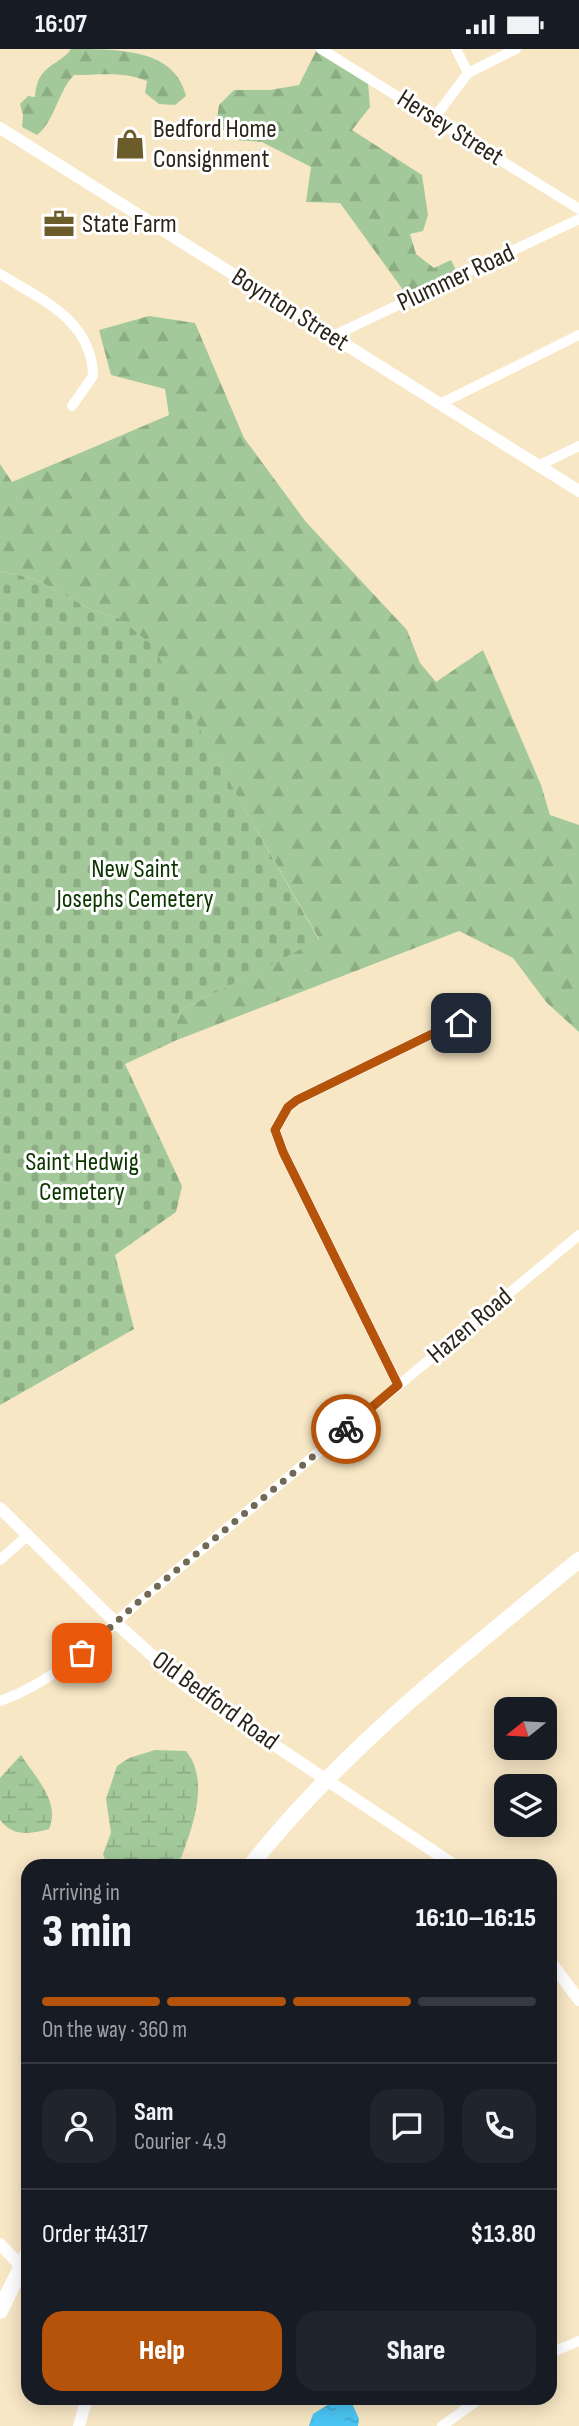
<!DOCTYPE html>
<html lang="en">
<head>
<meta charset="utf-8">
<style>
	:root { --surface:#171b24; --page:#20242c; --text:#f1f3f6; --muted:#9ea1a6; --line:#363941; --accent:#b45309 }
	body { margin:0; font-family:"Sofia Sans Condensed",sans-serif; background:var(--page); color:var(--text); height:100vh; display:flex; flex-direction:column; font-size:26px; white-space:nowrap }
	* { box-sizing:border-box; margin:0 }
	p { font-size:23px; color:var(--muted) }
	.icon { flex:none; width:38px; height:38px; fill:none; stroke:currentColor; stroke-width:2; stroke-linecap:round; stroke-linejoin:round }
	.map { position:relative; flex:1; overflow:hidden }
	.drawer { position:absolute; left:21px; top:1810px; width:536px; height:546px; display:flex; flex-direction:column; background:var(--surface); border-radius:21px; box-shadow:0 4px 18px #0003 }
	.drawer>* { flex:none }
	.needle { width:46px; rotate:252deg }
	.controls { position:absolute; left:494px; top:1648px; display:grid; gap:14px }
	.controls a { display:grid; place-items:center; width:63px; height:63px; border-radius:14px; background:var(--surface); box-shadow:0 4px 18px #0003; font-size:35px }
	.pin { position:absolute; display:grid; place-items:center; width:60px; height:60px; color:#fff; margin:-30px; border-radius:14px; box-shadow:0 4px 10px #0006 }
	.courier { position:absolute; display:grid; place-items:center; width:70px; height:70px; margin:-35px; border:5px solid #b45309; border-radius:50%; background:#fff; color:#222; box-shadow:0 2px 9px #0007 }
	.head em { font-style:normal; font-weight:800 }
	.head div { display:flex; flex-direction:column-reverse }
	.head { display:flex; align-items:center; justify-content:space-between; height:119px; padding:0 21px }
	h1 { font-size:46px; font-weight:800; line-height:52px }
	.bar { display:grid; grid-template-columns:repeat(4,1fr); gap:10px 7px; align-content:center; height:84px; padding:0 21px }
	.bar i { height:9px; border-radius:5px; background:var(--line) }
	.bar .on { background:var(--accent) }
	.bar p { grid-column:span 4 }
	.line { display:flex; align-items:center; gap:18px; padding:0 21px; border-top:2px solid var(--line) }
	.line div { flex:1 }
	.round { display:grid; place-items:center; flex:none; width:74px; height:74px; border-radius:21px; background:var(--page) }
	.cta { display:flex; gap:14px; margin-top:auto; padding:14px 21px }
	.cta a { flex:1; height:80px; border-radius:21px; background:var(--accent); color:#fff; font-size:28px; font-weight:800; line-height:80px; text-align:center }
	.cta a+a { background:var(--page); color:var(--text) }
	.status { display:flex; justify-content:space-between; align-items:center; height:49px; padding:0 35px; background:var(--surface); direction:ltr }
	.status svg { height:19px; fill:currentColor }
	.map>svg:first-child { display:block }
	.forest { fill:url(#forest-firs) }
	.wetland { fill:url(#wetland-marsh) }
	.cemetery { fill:url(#cemetery-stones) }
	.water { fill:url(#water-ripples) }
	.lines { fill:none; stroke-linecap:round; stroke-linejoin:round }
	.minor { stroke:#fff; stroke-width:10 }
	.tertiary { stroke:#fff; stroke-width:12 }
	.primary { stroke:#fff; stroke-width:16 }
	.done { stroke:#726955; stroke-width:7; stroke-dasharray:0 12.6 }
	.route { stroke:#b45309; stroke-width:9 }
	.labels { text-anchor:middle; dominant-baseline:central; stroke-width:6; stroke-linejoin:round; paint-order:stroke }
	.street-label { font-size:26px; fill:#2b2519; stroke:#fff }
	.poi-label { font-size:26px; fill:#2b2519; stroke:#fff; text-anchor:start }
	.park-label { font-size:26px; fill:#0c3600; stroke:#fff }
</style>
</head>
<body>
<div class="status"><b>16:07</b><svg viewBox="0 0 49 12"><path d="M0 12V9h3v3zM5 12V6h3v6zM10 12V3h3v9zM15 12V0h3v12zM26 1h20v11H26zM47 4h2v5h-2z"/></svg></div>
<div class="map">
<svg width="579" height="2377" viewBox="0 0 579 2377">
	<defs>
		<pattern id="forest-firs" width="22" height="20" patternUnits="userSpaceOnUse" patternTransform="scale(1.75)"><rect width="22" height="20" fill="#a3c99a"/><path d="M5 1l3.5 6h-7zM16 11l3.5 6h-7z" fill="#8cac84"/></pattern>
		<pattern id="wetland-marsh" width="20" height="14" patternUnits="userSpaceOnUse" patternTransform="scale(1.75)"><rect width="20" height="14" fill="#a3c99a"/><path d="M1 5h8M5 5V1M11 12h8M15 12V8" fill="none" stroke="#8cac84"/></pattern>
		<pattern id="cemetery-stones" width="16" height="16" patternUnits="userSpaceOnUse" patternTransform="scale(1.75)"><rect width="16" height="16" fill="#a3c99a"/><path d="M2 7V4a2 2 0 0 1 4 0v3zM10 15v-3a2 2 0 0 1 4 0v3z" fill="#8cac84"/></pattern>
		<pattern id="water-ripples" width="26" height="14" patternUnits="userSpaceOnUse" patternTransform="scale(1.75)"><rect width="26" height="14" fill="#4bc6f5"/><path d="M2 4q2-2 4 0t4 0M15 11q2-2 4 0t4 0" fill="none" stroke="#42aad1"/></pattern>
	</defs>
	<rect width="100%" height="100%" fill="#f7e7c5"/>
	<!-- forest -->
	<path class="forest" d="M71,0c49,0 104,0 115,47l-11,9 -16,-1 -14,-11 2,-12c-23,-10 -48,-6 -73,-6 -17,18 -18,44 -37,60l-15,-8 1,-12 -3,-11 8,-8 7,1c2,-33 23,-30 36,-48z
		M316,2l52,32 2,24 -18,23 70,45 6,40 -5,16 -13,3 6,20 18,14 17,-8 6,12 -51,22 -66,-91 -34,-1 5,-35 -49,-25 -25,-2 -21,-15 3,-20 15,-15h36l29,-5z
		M149,267l46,7 49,115 62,84 101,108 13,33 16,19 47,-32 58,135 9,30 29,10v207l-32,-29 -34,-45 -54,-27 -282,109v-20l6,-11 136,-70 -104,-182 -95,-138 -28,-9 -57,-31 -35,-8v-107l12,18 157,-67 -4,-26 -54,-14 -12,-45z"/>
	<!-- wetland -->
	<path class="wetland" d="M155,1701l31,1c24,29 7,75 -5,107l-14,7h-60l-4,-11 8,-21 -5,-34 11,-33 12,-8z
		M21,1706c14,22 40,47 28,74 -17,5 -37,8 -49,-9v-42z"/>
	<!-- cemetery -->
	<path class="cemetery" d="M0,522l35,8 57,31 28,9 32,26 167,295 -136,69 -6,11v20l-52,24 57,122 -6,26 -61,43 19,74 -134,76z"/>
	<!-- water -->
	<path class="water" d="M334,2352h17l8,18 -1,7h-49l4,-12z"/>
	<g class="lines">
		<!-- minor -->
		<path class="minor" d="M321,0l258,160
			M456,0l12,24
			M435,68l33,-44 48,-24
			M0,225c42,26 92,46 93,102l-21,30
			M333,287l246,-117
			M440,355l139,-69
			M538,417l41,-20
			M398,1336l-115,-233 -8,-22 13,-23 9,-7 135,-66 29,-11
			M0,1511l27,-24
			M0,1652c54,-19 94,-58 136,-97l443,-369
			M550,2304l29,-12
			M442,2377l40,-29"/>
		<!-- tertiary -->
		<path class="tertiary" d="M0,79l579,363
			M0,1459l116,115 70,63 268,179
			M550,1912l29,39
			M0,2195l28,30
			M79,2377l8,-29"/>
		<!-- primary -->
		<path class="primary" d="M251,1816c93,-118 213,-210 328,-305
			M0,2262l28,-58"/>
	</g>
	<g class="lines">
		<!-- done -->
		<path class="done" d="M82,1604l54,-49 210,-175"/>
		<!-- route -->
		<path class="route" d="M346,1380l52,-44 -115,-233 -8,-22 13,-23 9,-7 135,-66 29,-11"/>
	</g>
	<!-- icons -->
	<defs>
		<g id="shop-bare" transform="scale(2.415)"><path d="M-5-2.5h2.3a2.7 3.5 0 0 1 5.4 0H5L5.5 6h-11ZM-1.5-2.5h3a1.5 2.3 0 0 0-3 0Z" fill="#6c5c2a" stroke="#fff" stroke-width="2.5" paint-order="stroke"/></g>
		<g id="office-bare" transform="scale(2.415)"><path d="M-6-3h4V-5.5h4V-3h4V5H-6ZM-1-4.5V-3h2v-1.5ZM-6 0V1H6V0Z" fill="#6c5c2a" stroke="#fff" stroke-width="2.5" paint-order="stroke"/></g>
	</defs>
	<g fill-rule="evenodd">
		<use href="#shop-bare" x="130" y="95"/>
		<use href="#office-bare" x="59" y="175"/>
	</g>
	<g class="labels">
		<!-- street labels -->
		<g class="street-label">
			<text transform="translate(450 79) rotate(32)">Hersey Street</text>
			<text transform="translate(456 229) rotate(-25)">Plummer Road</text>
			<text transform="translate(290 261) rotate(32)">Boynton Street</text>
			<text transform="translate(470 1277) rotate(-40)">Hazen Road</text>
			<text transform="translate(215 1652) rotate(36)">Old Bedford Road</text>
		</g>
		<!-- poi labels -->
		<g class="poi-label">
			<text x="153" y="80">Bedford Home<tspan x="153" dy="30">Consignment</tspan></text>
			<text x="82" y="175">State Farm</text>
		</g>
		<!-- park labels -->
		<g class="park-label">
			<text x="135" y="820">New Saint<tspan x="135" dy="30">Josephs Cemetery</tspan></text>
			<text x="82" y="1113">Saint Hedwig<tspan x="82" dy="30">Cemetery</tspan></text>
		</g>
	</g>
</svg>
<div class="controls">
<a><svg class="needle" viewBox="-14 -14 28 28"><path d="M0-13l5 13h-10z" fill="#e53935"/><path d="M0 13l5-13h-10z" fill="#9ea1a6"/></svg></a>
<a><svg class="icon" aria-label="layers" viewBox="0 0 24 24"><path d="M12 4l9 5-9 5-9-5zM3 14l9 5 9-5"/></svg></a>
</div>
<div class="pin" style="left:82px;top:1604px;background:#ea580c"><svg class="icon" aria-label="bag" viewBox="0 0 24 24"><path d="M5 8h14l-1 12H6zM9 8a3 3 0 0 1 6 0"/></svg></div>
<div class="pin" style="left:461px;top:974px;background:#1f2937"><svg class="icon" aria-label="home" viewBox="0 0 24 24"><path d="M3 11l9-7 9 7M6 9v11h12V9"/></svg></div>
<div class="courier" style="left:346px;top:1380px"><svg class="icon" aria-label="bike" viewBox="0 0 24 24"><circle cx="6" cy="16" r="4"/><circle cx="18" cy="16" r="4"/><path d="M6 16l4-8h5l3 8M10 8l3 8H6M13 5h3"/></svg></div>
<section class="drawer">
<div class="head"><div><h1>3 min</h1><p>Arriving in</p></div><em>16:10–16:15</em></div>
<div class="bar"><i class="on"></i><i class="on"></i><i class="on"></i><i></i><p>On the way · 360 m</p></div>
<div class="line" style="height:126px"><a class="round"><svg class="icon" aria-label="person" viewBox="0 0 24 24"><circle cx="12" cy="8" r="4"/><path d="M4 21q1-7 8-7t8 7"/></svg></a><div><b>Sam</b><p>Courier · 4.9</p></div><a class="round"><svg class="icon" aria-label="chat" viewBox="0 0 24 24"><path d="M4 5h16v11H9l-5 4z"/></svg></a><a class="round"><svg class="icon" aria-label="phone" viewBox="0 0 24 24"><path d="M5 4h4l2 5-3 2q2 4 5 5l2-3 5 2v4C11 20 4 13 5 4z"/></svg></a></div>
<div class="line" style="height:91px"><div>Order #4317</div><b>$13.80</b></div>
<div class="cta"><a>Help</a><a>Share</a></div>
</section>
</div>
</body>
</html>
